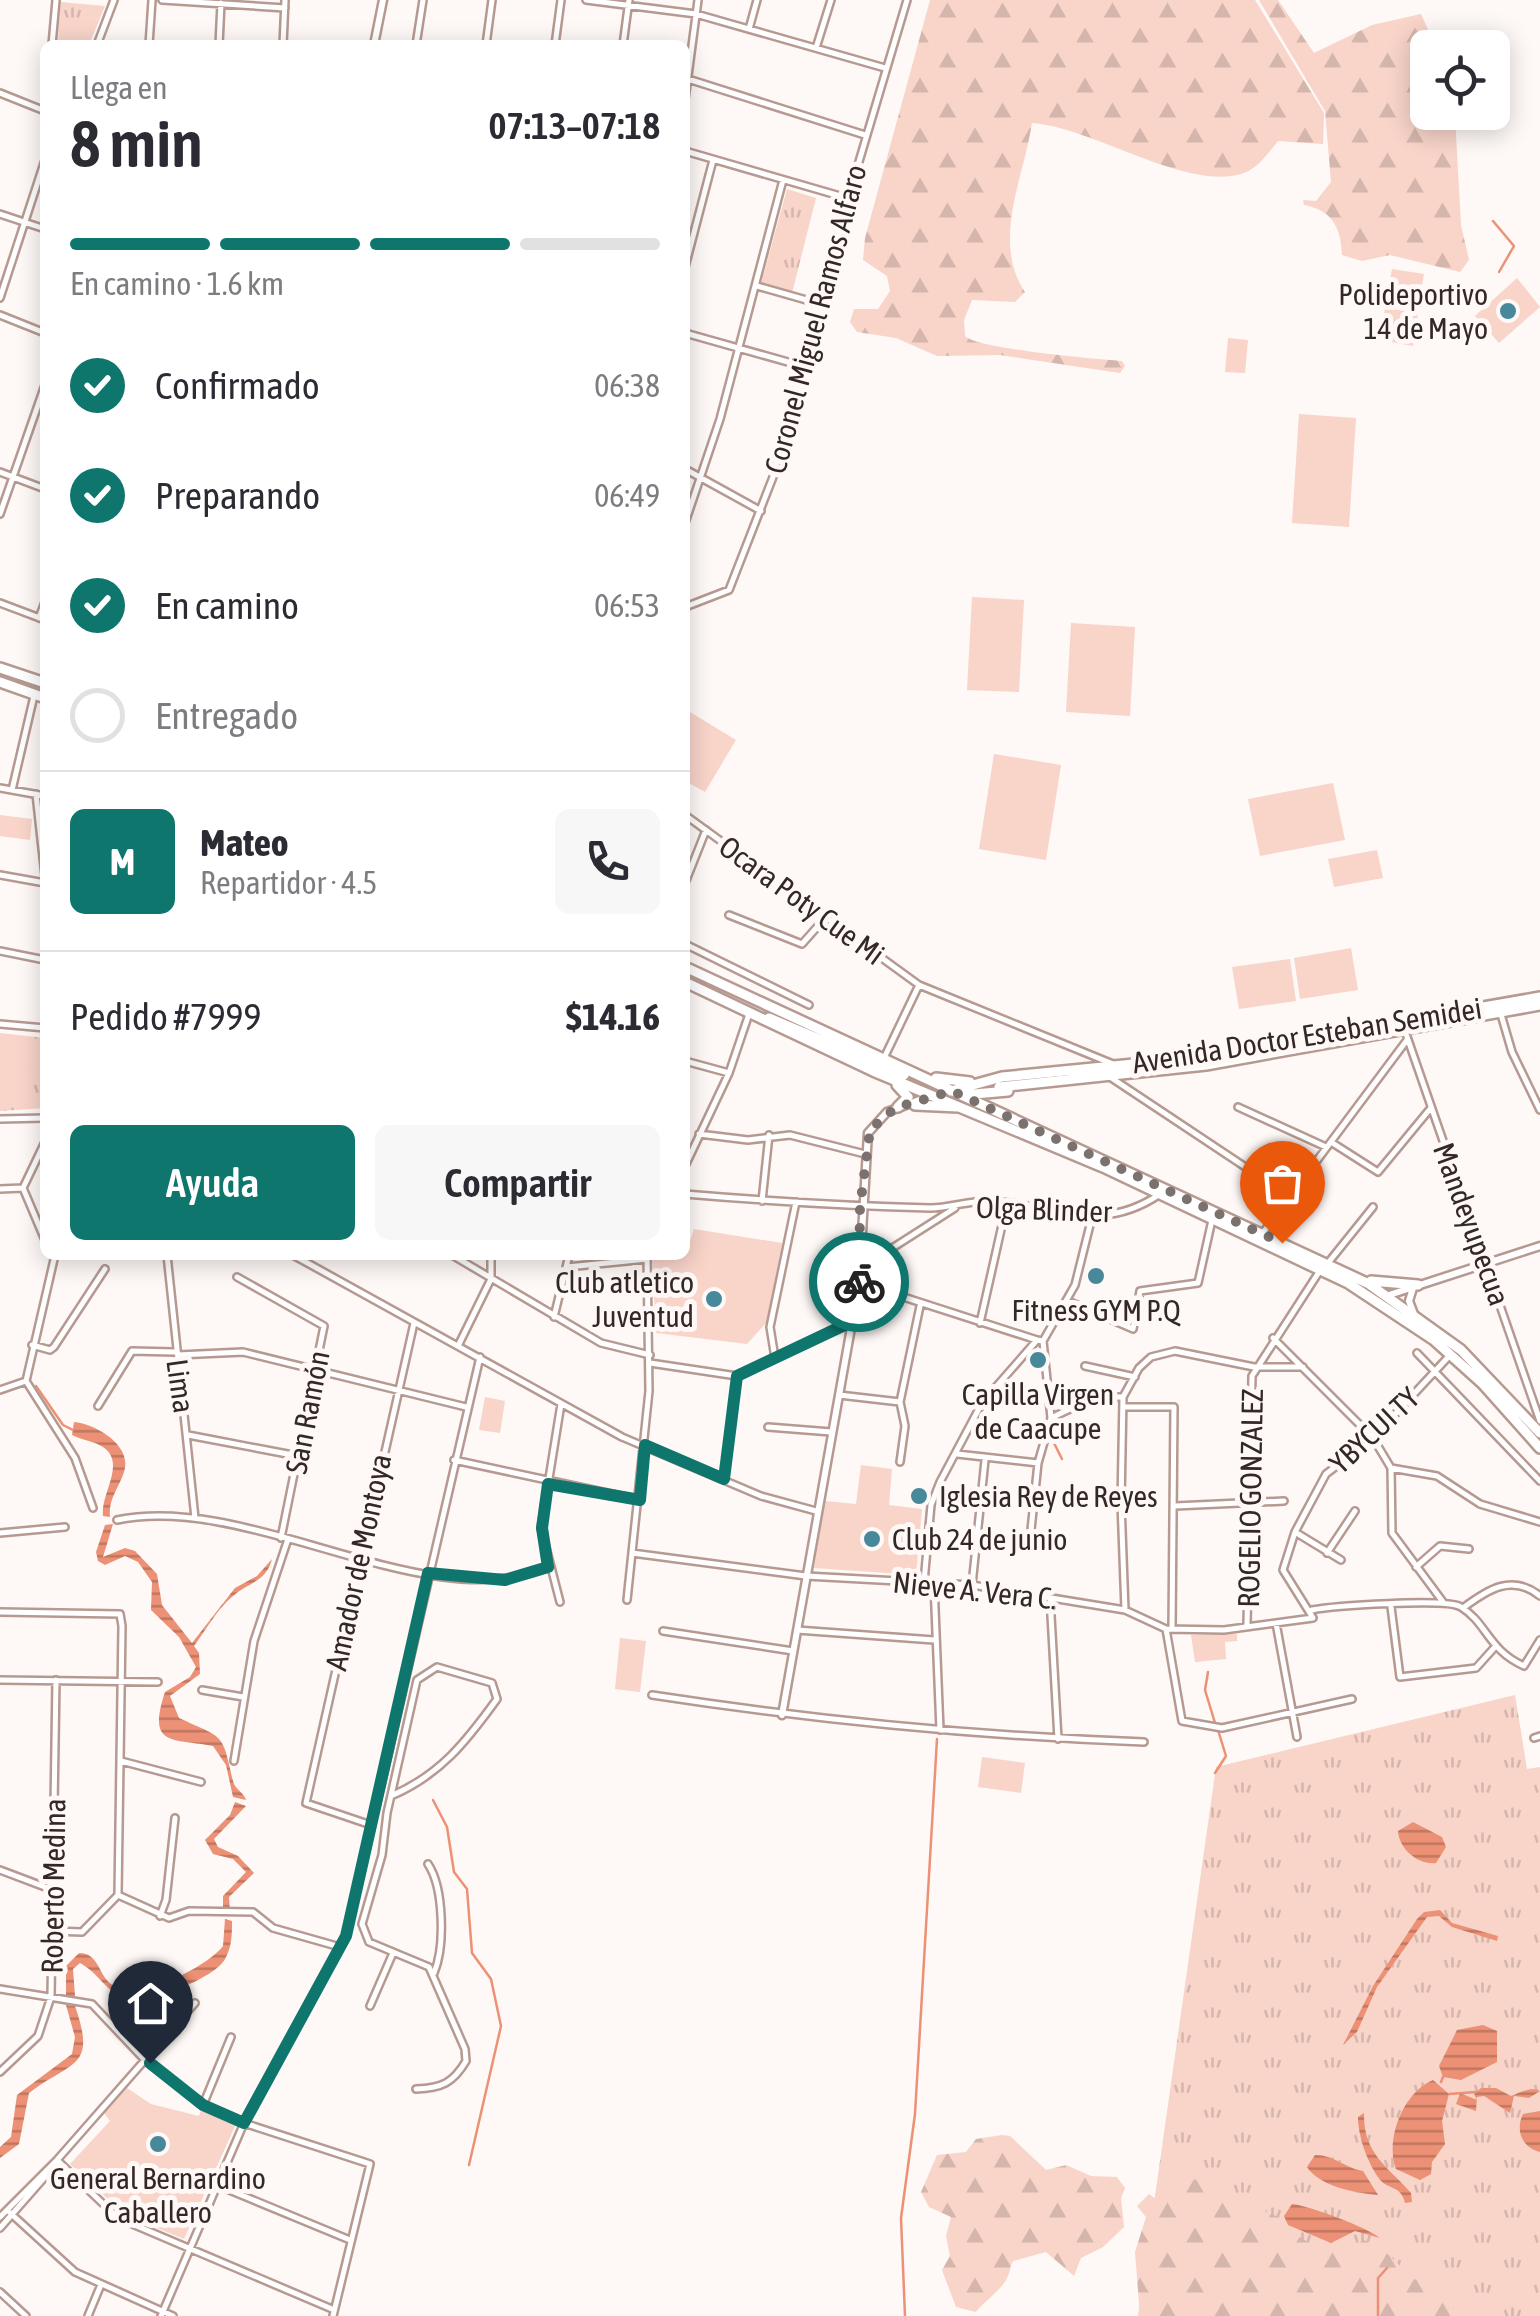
<!DOCTYPE html>
<html lang="es">
<head>
<meta charset="utf-8">
<style>
	:root { --surface:#fff; --page:#f7f7f7; --text:#2b2b33; --muted:#7c7c81; --line:#e1e1e2; --accent:#0f766e }
	body { margin:0; font-family:"Asap Condensed",sans-serif; background:var(--page); color:var(--text); height:100vh; display:flex; flex-direction:column; font-size:38px; white-space:nowrap }
	* { box-sizing:border-box; margin:0 }
	p { font-size:32px; color:var(--muted) }
	.icon { flex:none; width:55px; height:55px; fill:none; stroke:currentColor; stroke-width:2; stroke-linecap:round; stroke-linejoin:round }
	.map { position:relative; flex:1; overflow:hidden }
	.side { position:absolute; left:40px; top:40px; width:650px; height:1220px; display:flex; flex-direction:column; background:var(--surface); border-radius:15px; box-shadow:0 5px 25px #0003 }
	.side>* { flex:none }
	.tools { position:absolute; left:1410px; top:30px; display:grid; gap:20px }
	.tools a { display:grid; place-items:center; width:100px; height:100px; border-radius:15px; background:var(--surface); box-shadow:0 5px 25px #0003; font-size:50px }
	.pin { position:absolute; display:grid; place-items:center; width:85px; height:85px; color:#fff; margin:-102px -42px; border-radius:50% 50% 50% 0; rotate:-45deg; box-shadow:0 0 10px #0007 }
	.pin .icon { rotate:45deg }
	.courier { position:absolute; display:grid; place-items:center; width:100px; height:100px; margin:-50px; border:8px solid #0f766e; border-radius:50%; background:#fff; color:#222; box-shadow:0 2px 12px #0007 }
	.headline em { font-style:normal; font-weight:600 }
	.headline div { display:flex; flex-direction:column-reverse }
	.headline { display:flex; align-items:center; justify-content:space-between; height:170px; padding:0 30px }
	h1 { font-size:65px; font-weight:600; line-height:75px }
	.bar { display:grid; grid-template-columns:repeat(4,1fr); gap:15px 10px; align-content:center; height:120px; padding:0 30px }
	.bar i { height:12px; border-radius:8px; background:var(--line) }
	.bar .selected { background:var(--accent) }
	.bar p { grid-column:span 4 }
	.line { display:flex; align-items:center; gap:25px; padding:0 30px; border-top:2px solid var(--line) }
	.line div { flex:1 }
	.round { display:grid; place-items:center; flex:none; width:105px; height:105px; border-radius:15px; background:var(--page) }
	ol { padding:0 30px; list-style:none }
	li { display:flex; align-items:center; gap:30px; height:110px }
	li p { margin-inline-start:auto }
	li .icon { padding:10px; border-radius:50%; background:var(--accent); color:#fff; stroke-width:4 }
	li:last-child { color:var(--muted) }
	li i { width:55px; height:55px; border:5px solid var(--line); border-radius:50% }
	.primary-button { display:flex; gap:20px; margin-top:auto; padding:20px 30px }
	.primary-button a { flex:1; height:115px; border-radius:15px; background:var(--accent); color:#fff; font-size:40px; font-weight:600; line-height:115px; text-align:center }
	.primary-button a+a { background:var(--page); color:var(--text) }
	.map>svg:first-child { display:block }
	.grass { fill:url(#grass-tufts) }
	.forest { fill:url(#forest-firs) }
	.garden { fill:#f8d4c9 }
	.water { fill:url(#water-rules) }
	.lines { fill:none; stroke-linecap:round; stroke-linejoin:round }
	.stream { stroke:#ec9175; stroke-width:2.5 }
	.highway-tunnel { stroke:#d6cecc; stroke-width:9; stroke-dasharray:9 4.5; stroke-linecap:butt }
	.street-casing { stroke:#b69a91; stroke-width:10 }
	.secondary-casing { stroke:#b69a91; stroke-width:11 }
	.highway-casing { stroke:#b69a91; stroke-width:14 }
	.street { stroke:#fff; stroke-width:5 }
	.secondary { stroke:#fff; stroke-width:6 }
	.highway { stroke:#fff; stroke-width:9 }
	.done { stroke:#7b716e; stroke-width:10; stroke-dasharray:0 18 }
	.route { stroke:#0f766e; stroke-width:12 }
	.poi-dot { fill:#47889a; stroke:#fef8f6; stroke-width:4 }
	.labels { text-anchor:middle; dominant-baseline:central; stroke-width:10; stroke-linejoin:round; paint-order:stroke }
	.poi-label { font-size:30px; fill:#342825; stroke:#fef8f6 }
	.street-label { font-size:30px; fill:#342825; stroke:#fef8f6 }
</style>
</head>
<body>
<div class="map">
<svg width="1540" height="2316" viewBox="0 0 1540 2316">
	<defs>
		<pattern id="grass-tufts" width="24" height="20" patternUnits="userSpaceOnUse" patternTransform="scale(2.5)"><rect width="24" height="20" fill="#f8d4c9"/><path d="M3 7l-1-3M5 7V3M7 7l1-3M15 17l-1-3M17 17v-4M19 17l1-3" fill="none" stroke="#d5b6ac"/></pattern>
		<pattern id="forest-firs" width="22" height="20" patternUnits="userSpaceOnUse" patternTransform="scale(2.5)"><rect width="22" height="20" fill="#f8d4c9"/><path d="M5 1l3.5 6h-7zM16 11l3.5 6h-7z" fill="#d5b6ac"/></pattern>
		<pattern id="water-rules" width="6" height="5" patternUnits="userSpaceOnUse" patternTransform="scale(2.5)"><rect width="6" height="5" fill="#ec9175"/><path d="M0 2.5h6" fill="none" stroke="#c07660"/></pattern>
	</defs>
	<rect width="100%" height="100%" fill="#fef8f6"/>
	<!-- grass -->
	<path class="grass" d="M60,2l45,4 -16,39h-31z
		M787,189l29,9 -24,95 -31,-9z
		M0,1033l45,5v70l-45,3z
		M1515,1695l12,74 13,-2v549h-402l78,-549z"/>
	<!-- forest -->
	<path class="forest" d="M930,0h325l69,113 -1,31 -45,-3c-10,12 -19,26 -34,32 -55,20 -151,-46 -212,-50 -8,54 -41,119 -7,169l-10,10 -43,-2 -8,20 1,16c12,13 131,23 157,25l3,5 -5,7 -120,-18 -63,1 -41,-18 -39,-6 -7,-10 4,-13h24l12,-18 -3,-15 -24,-16 2,-22z
		M1259,0h19l36,53 58,-28 49,-11 15,33 -8,1v64l27,4 6,109 8,35 -9,12 -70,-17 -28,6 -20,-6c-1,-29 -11,-45 -38,-50l-1,-5 13,1 15,-19 -6,-71z
		M1002,2135l8,1 36,34 20,-5 25,11 26,1 8,11 -4,10 3,29 -21,20 -22,11 -7,18 -28,-24 -33,9c-3,5 -3,12 -6,17 -6,13 -22,22 -31,34l-20,-5 -14,-37 8,-14 -4,-20 5,-19 -22,-10 -8,-15 16,-37 29,-3 10,-13z
		M1181,2176l20,5 5,11 52,2 8,18 13,5c16,23 59,48 84,23 22,5 35,27 53,40l11,-3 21,15 7,21 9,-9 3,12h-327l-5,-64 11,-35 -9,-11 12,-12 11,8 7,-21z"/>
	<!-- garden -->
	<path class="garden" d="M1392,269l32,5 -6,33 -32,-6z
		M1517,278l23,29 -41,36 -24,-27z
		M1385,308l33,5 -5,33 -33,-6z
		M1228,338l20,2 -3,33 -20,-1z
		M1299,414l57,4 -7,109 -57,-4z
		M972,597l52,3 -5,92 -52,-2z
		M1071,623l64,4 -5,89 -64,-4z
		M685,709l51,31 -31,52 -20,-11z
		M994,754l67,11 -15,95 -67,-11z
		M1333,783l12,57 -85,16 -12,-57z
		M0,815l32,4 -2,21 -30,-4z
		M1377,850l6,28 -49,9 -6,-28z
		M1351,948l7,42 -58,9 -6,-41z
		M1290,959l6,42 -57,8 -7,-42z
		M0,1035l39,4 -4,33 -35,-4z
		M694,1229l88,14 -15,79 -20,22 -91,-11 -4,-78h33z
		M485,1397l20,4 -5,32 -21,-3z
		M861,1465l31,4 -3,36 33,4 -6,66 -102,-7 11,-67 31,3z
		M1237,1634v7l-12,1 1,17 -31,3 -4,-27z
		M620,1638l26,3 -6,51 -25,-3z
		M982,1757l43,6 -4,30 -43,-6z
		M127,2088l24,16 48,12 3,-9 34,17 -52,115 -59,-24 -55,-51 40,-43 -6,-8z"/>
	<!-- water -->
	<path class="water" d="M74,1422c21,2 59,23 50,50 -5,16 -16,27 -14,45l-7,-1c-3,-22 24,-53 0,-69 -9,-6 -21,-7 -31,-12z
		M113,1524l-10,33 22,-9 10,3 22,23 5,31 30,38 43,-55 22,-12 15,-17c-5,22 -24,24 -39,37 -16,13 -27,34 -39,50l5,7 1,21 -30,22 9,22c45,21 43,13 54,63 2,9 10,10 13,19l-13,-3 -7,-32 -13,-19c-42,-8 -66,1 -48,-54l25,-15 6,-10 -17,-30 -28,-27 1,-28 -14,-20 -13,-6 -20,9 -7,-4 -2,-9 9,-27z
		M235,1802l11,4 -32,33 4,8 20,9 16,17 -25,24 1,15h-7v-16l23,-24 -13,-13 -20,-5 -8,-14 25,-25z
		M1413,1822l29,15 4,10 -10,16c-18,2 -37,-14 -38,-32z
		M1440,1910l12,13 46,13 -1,5 -45,-14 -13,-11 -12,1 -50,70 -20,45 -14,13 30,-59 44,-67 7,-7z
		M225,1919l7,2c0,13 0,26 -7,38 -10,19 -76,45 -97,40 -23,-7 -29,-26 -48,-36l-7,6 2,27h-9v-30l13,-13c20,0 19,21 32,31 26,18 95,-16 112,-38z
		M66,2005l9,1c22,63 -3,54 -46,87l-10,51 -19,14v-11l11,-10 6,-42 55,-41 3,-17z
		M1483,2025l14,6v31l-36,18 -18,-3 -4,-11 18,-36z
		M1433,2080l16,14 -7,27 3,23 -13,18 -1,12 -11,6 -24,-11c-11,-28 6,-76 37,-89z
		M1481,2088h15l15,8c8,-3 20,-10 29,-5l-11,7 -15,-2 -4,17 -26,-17 -7,1 -1,14 -20,-7 4,-11 17,7 -3,-6z
		M1540,2111v41c-18,-4 -25,-22 -17,-38z
		M1364,2113c-1,41 24,54 47,80l1,9 -7,1c-4,-19 -18,-12 -27,-26 -11,-16 -20,-41 -20,-60z
		M1315,2155c19,0 30,13 48,16l15,24c-23,-2 -59,-9 -71,-28z
		M1292,2204c15,1 77,24 88,34l-25,-7 -24,12 -43,-18 -4,-9z"/>
	<g class="lines">
		<!-- stream -->
		<path class="stream" d="M1493,221l21,25 -15,26
			M36,1386l27,39 10,5
			M1052,1439l10,20
			M1208,1672l-3,18 10,33
			M1215,1773l11,-17 -8,-26
			M433,1800l14,27 7,45 13,17 5,64 19,26 10,47 -32,139
			M1441,2082l2,-5
			M1449,2094l27,-2
			M905,2316l-4,-98 14,-104 22,-375
			M1378,2316v-38l9,-10"/>
		<!-- highway-tunnel -->
		<path class="highway-tunnel" d="M904,1075l44,16"/>
		<!-- street casing -->
		<g class="street-casing">
			<path id="street" d="M162,0l123,8
				M586,0l110,14 189,54
				M749,29l8,-29
				M52,45l4,-45
				M97,45l17,-45
				M149,45l3,-45
				M219,45l2,-42
				M283,45l2,-45
				M416,45l7,-45
				M486,45l6,-45
				M555,45l6,-45
				M623,45l6,-45
				M816,48l15,-48
				M688,79l177,56
				M0,93l45,18
				M685,99l13,-99
				M685,151l162,47
				M0,214l45,15
				M685,267l28,-107
				M757,286l60,17
				M0,298l45,-138
				M0,315l45,18
				M685,333l117,33
				M685,469l76,42
				M0,472l45,17
				M0,514l45,-129
				M685,523l35,-104 63,-239
				M0,603l45,17
				M685,607l44,-17 44,-113 44,-174 90,-303
				M39,618l6,-16
				M0,788l45,8
				M12,790l22,-94
				M36,794l9,82
				M685,815l234,170 194,79
				M0,875l45,8
				M685,883l21,-53
				M729,915l73,29 24,-27
				M685,944l124,61
				M0,951l45,9
				M1500,1011l12,41 28,58
				M0,1024l45,4
				M1405,1031l135,390
				M885,1056l34,-71
				M685,1061l44,12
				M1110,1077l179,119
				M1238,1107l88,40
				M0,1119l45,-1
				M699,1134l49,6 42,-5 75,19
				M45,1142l-22,46 22,52
				M1331,1142l47,30 52,-63
				M685,1166l44,-93 20,-59
				M0,1189l23,-1
				M685,1194c82,7 163,12 245,14 20,0 41,-8 60,-7 65,4 110,34 170,-7
				M762,1201l7,-66
				M1262,1234l145,-194
				M167,1255l28,263
				M293,1255l329,182 139,59 55,15
				M452,1255l149,88 49,12
				M1328,1263l45,-56
				M567,1267l80,-8
				M861,1268l94,-60
				M237,1277l87,49 -43,212
				M860,1283l177,57
				M1068,1301l65,28 7,-38 58,-8 14,-63
				M554,1317l15,-62
				M980,1323l27,-120
				M1273,1338l100,100 18,30
				M459,1344l32,-65v-24
				M32,1345l18,5 4,-3 51,-78
				M1417,1353l123,128
				M178,1355l65,-3 223,55
				M775,1358l-5,-31 26,-125
				M650,1363l87,13 114,-54
				M1085,1366l50,11
				M26,1381l49,77 18,50
				M26,1381l29,-126
				M0,1390l26,-9
				M839,1395l61,7
				M98,1406l34,-55 42,1
				M1124,1407h50l-2,221
				M1051,1418l44,-21h28
				M768,1427l63,5
				M188,1435l110,21
				M957,1454l81,9
				M454,1460l186,40
				M900,1462l5,-36 -5,-24 20,-96
				M1391,1468l46,8 43,28 60,18
				M1391,1468l1,65 51,69
				M724,1479l13,-103
				M1037,1492l84,11
				M1175,1506l109,-5
				M117,1520c134,-28 309,99 432,47
				M1295,1532l46,28
				M0,1533l65,-6
				M1029,1549l9,-86 13,-45 -8,-77
				M632,1553l174,23 166,9 153,25 41,19 58,1 89,-12 -30,-48 12,-38 31,-58 47,-36 78,-84
				M1327,1553l28,-42
				M1416,1567l24,-21 29,3
				M924,1582l7,-77 9,-23 42,-79 55,-63 6,1 32,-56 17,-68
				M934,1584l6,146
				M972,1585l13,-125
				M1050,1598l8,141
				M627,1600l22,-209 -2,-136
				M560,1602l-19,-74 20,-124
				M1391,1607l9,70 76,-9 18,-20
				M1463,1608c24,-18 49,-35 77,-12
				M1125,1610l-4,-107 2,-106 16,-29 12,-11 24,-6 79,16h49
				M1312,1610c20,-4 135,-12 149,-3 26,16 27,43 63,59l16,-26
				M0,1612l120,2 2,12 -4,269 -36,37 -29,-1
				M1276,1623l21,114
				M1247,1625l5,-249 67,-104
				M1166,1629l16,92 40,7 130,-29
				M797,1630l137,10
				M663,1631l130,20
				M0,1680l158,2
				M202,1690l41,7
				M652,1695c163,25 327,41 492,47
				M1534,1738l6,-2
				M121,1761l80,21
				M234,1761l20,-120 34,-102
				M391,1796c49,-21 75,-54 106,-97l-5,-16 -55,-16 -20,13 -30,133 -5,42 -20,69 7,18 60,25 36,82 1,12c-13,22 -24,27 -50,28
				M371,1825l-65,-22 108,-480
				M428,1864c16,24 17,83 6,109
				M0,1870l53,20
				M118,1895l51,23 20,-7 64,1 20,16 67,19
				M160,1916l6,-16 9,-82
				M0,1989l92,15 52,55 59,46 41,18 126,41 -37,152
				M370,2006l23,-53
				M0,2072l38,-36 13,-39 5,-317
				M203,2105l28,-68
				M57,2160l61,58 214,91
				M217,2185l133,55
				M7,2210l68,62 98,44
				M0,2217l57,-57 138,-157
				M0,2228l57,-65
				M0,2292l26,24
				M88,2316l12,-29
				M161,2316l83,-193 102,-187 134,-579"/>
		</g>
		<!-- secondary casing -->
		<g class="secondary-casing">
			<path id="secondary" d="M374,45l9,-45
				M1413,1288l-4,13 5,13
				M1386,1296l154,-50
				M782,1715l77,-432 9,-150 19,-21 43,-16"/>
		</g>
		<!-- highway casing -->
		<g class="highway-casing">
			<path id="highway" d="M0,668l45,15
				M0,682l45,16
				M685,967l684,317 92,66 79,83
				M685,982l188,89 230,96 245,116 86,57 49,44 57,64
				M769,1018l135,57
				M936,1078l34,4
				M897,1085l11,12 -10,10
				M999,1087l207,-22 334,-60
				M951,1091l51,-14 183,-18 355,-62
				M963,1095l45,-4
				M915,1105l43,2
				M1371,1281l47,4"/>
		</g>
		<!-- street -->
		<use href="#street" class="street"/>
		<!-- secondary -->
		<use href="#secondary" class="secondary"/>
		<!-- highway -->
		<use href="#highway" class="highway"/>
	</g>
	<g class="lines">
		<!-- done -->
		<path class="done" d="M859,1282l1,-75 10,-77 25,-22 57,-17 330,152"/>
		<!-- route -->
		<path class="route" d="M150,2063l53,42 41,18 102,-187 82,-363 77,7 43,-13 -6,-39 6,-44 92,16 5,-55 79,34 13,-103 114,-54 8,-40"/>
	</g>
	<!-- markers -->
	<g class="poi-dot">
		<circle cx="1508" cy="311" r="10"/>
		<circle cx="1096" cy="1276" r="10"/>
		<circle cx="714" cy="1299" r="10"/>
		<circle cx="1038" cy="1360" r="10"/>
		<circle cx="919" cy="1496" r="10"/>
		<circle cx="872" cy="1539" r="10"/>
		<circle cx="158" cy="2144" r="10"/>
	</g>
	<g class="labels">
		<!-- poi labels -->
		<g class="poi-label">
			<text x="1488" y="294" text-anchor="end">Polideportivo<tspan x="1488" dy="34">14 de Mayo</tspan></text>
			<text x="694" y="1282" text-anchor="end">Club atletico<tspan x="694" dy="34">Juventud</tspan></text>
			<text x="1096" y="1310">Fitness GYM P.Q</text>
			<text x="1038" y="1394">Capilla Virgen<tspan x="1038" dy="34">de Caacupe</tspan></text>
			<text x="939" y="1496" text-anchor="start">Iglesia Rey de Reyes</text>
			<text x="892" y="1539" text-anchor="start">Club 24 de junio</text>
			<text x="158" y="2178">General Bernardino<tspan x="158" dy="34">Caballero</tspan></text>
		</g>
		<!-- street labels -->
		<g class="street-label">
			<text transform="translate(815 319) rotate(-75)">Coronel Miguel Ramos Alfaro</text>
			<text transform="translate(802 900) rotate(36)">Ocara Poty Cue Mi</text>
			<text transform="translate(1307 1035) rotate(-9)">Avenida Doctor Esteban Semidei</text>
			<text transform="translate(1044 1209) rotate(2)">Olga Blinder</text>
			<text transform="translate(1472 1224) rotate(70)">Mandeyupecua</text>
			<text transform="translate(181 1386) rotate(82)">Lima</text>
			<text transform="translate(307 1412) rotate(-79)">San Ramón</text>
			<text transform="translate(1374 1430) rotate(-43)">YBYCUI TY</text>
			<text transform="translate(1250 1498) rotate(-89)">ROGELIO GONZALEZ</text>
			<text transform="translate(358 1562) rotate(-78)">Amador de Montoya</text>
			<text transform="translate(975 1590) rotate(6)">Nieve A. Vera C.</text>
			<text transform="translate(53 1886) rotate(-89)">Roberto Medina</text>
		</g>
	</g>
</svg>
<div class="tools">
<a><svg class="icon" aria-label="locate" viewBox="0 0 24 24"><circle cx="12" cy="12" r="6"/><path d="M12 2v4M12 18v4M2 12h4M18 12h4"/></svg></a>
</div>
<div class="pin" style="left:1282px;top:1243px;background:#ea580c"><svg class="icon" aria-label="bag" viewBox="0 0 24 24"><path d="M5 8h14l-1 12H6zM9 8a3 3 0 0 1 6 0"/></svg></div>
<div class="pin" style="left:150px;top:2063px;background:#1f2937"><svg class="icon" aria-label="home" viewBox="0 0 24 24"><path d="M3 11l9-7 9 7M6 9v11h12V9"/></svg></div>
<div class="courier" style="left:859px;top:1282px"><svg class="icon" aria-label="bike" viewBox="0 0 24 24"><circle cx="6" cy="16" r="4"/><circle cx="18" cy="16" r="4"/><path d="M6 16l4-8h5l3 8M10 8l3 8H6M13 5h3"/></svg></div>
<section class="side">
<div class="headline"><div><h1>8 min</h1><p>Llega en</p></div><em>07:13–07:18</em></div>
<div class="bar"><i class="selected"></i><i class="selected"></i><i class="selected"></i><i></i><p>En camino · 1.6 km</p></div>
<ol>
<li><svg class="icon" aria-label="check" viewBox="0 0 24 24"><path d="M5 12l5 5 9-10"/></svg>Confirmado<p>06:38</p></li>
<li><svg class="icon" aria-label="check" viewBox="0 0 24 24"><path d="M5 12l5 5 9-10"/></svg>Preparando<p>06:49</p></li>
<li><svg class="icon" aria-label="check" viewBox="0 0 24 24"><path d="M5 12l5 5 9-10"/></svg>En camino<p>06:53</p></li>
<li><i></i>Entregado</li>
</ol>
<div class="line" style="height:180px"><b class="round" style="background:var(--accent);color:#fff">M</b><div><b>Mateo</b><p>Repartidor · 4.5</p></div><a class="round"><svg class="icon" aria-label="phone" viewBox="0 0 24 24"><path d="M5 4h4l2 5-3 2q2 4 5 5l2-3 5 2v4C11 20 4 13 5 4z"/></svg></a></div>
<div class="line" style="height:130px"><div>Pedido #7999</div><b>$14.16</b></div>
<div class="primary-button"><a>Ayuda</a><a>Compartir</a></div>
</section>
</div>
</body>
</html>
